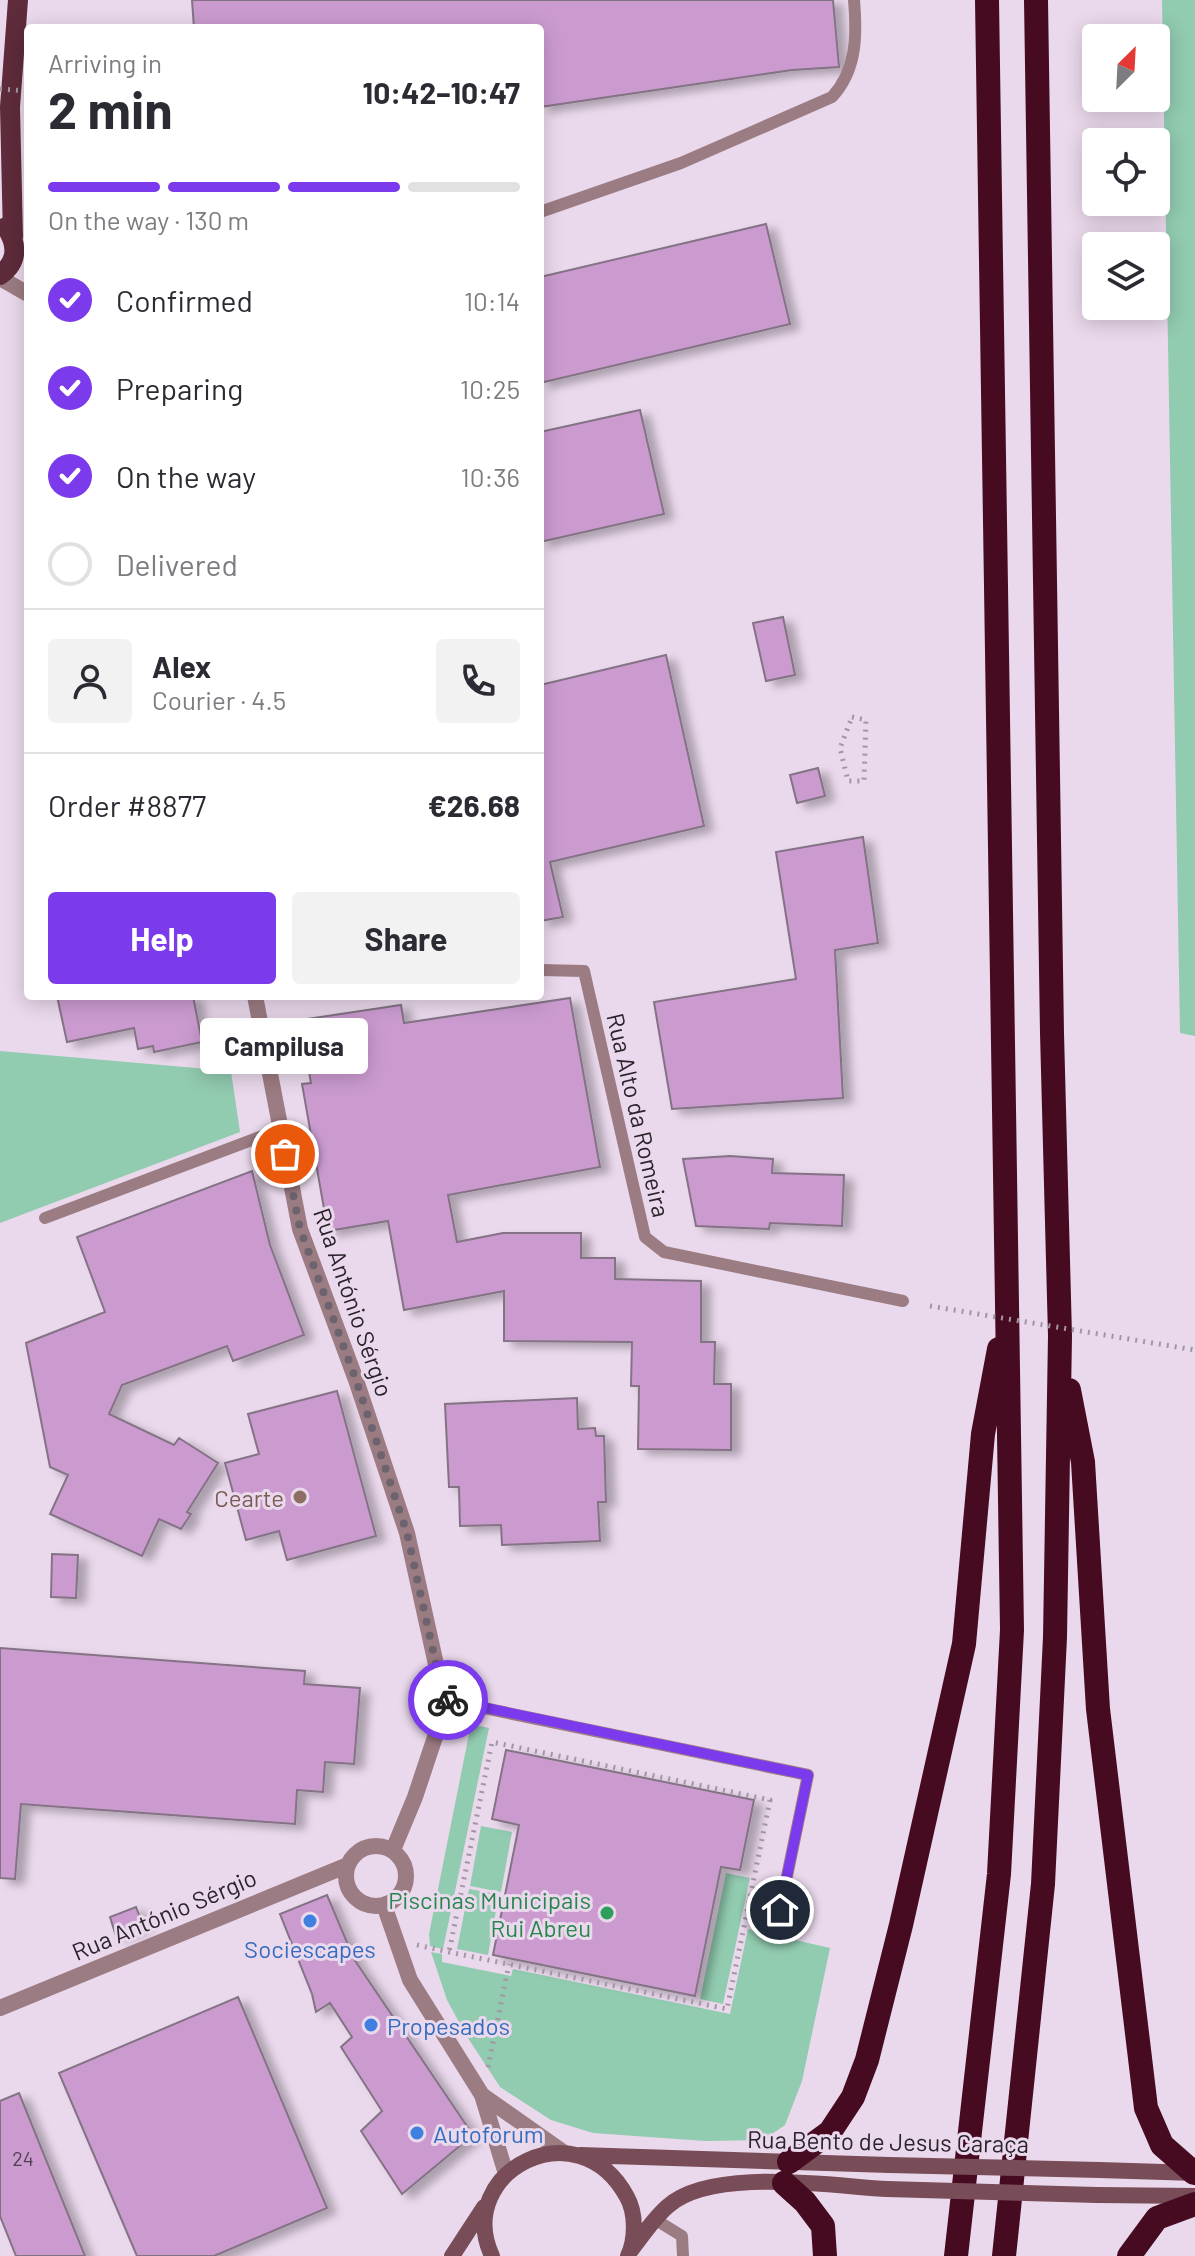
<!DOCTYPE html>
<html lang="en">
<head>
<meta charset="utf-8">
<style>
	:root { --surface:#fff; --page:#f2f2f3; --text:#2b2b33; --muted:#7c7c81; --line:#e1e1e2; --accent:#7c3aed }
	body { margin:0; font-family:Barlow,sans-serif; background:var(--page); color:var(--text); height:100vh; display:flex; flex-direction:column; font-size:30px; white-space:nowrap }
	* { box-sizing:border-box; margin:0 }
	p { font-size:26px; color:var(--muted) }
	.icon { flex:none; width:44px; height:44px; fill:none; stroke:currentColor; stroke-width:2; stroke-linecap:round; stroke-linejoin:round }
	.map { position:relative; flex:1; overflow:hidden }
	.details { position:absolute; left:24px; top:24px; width:520px; height:976px; display:flex; flex-direction:column; background:var(--surface); border-radius:8px; box-shadow:0 4px 20px #0003 }
	.details>* { flex:none }
	.needle { width:52px; rotate:24deg }
	.tools { position:absolute; left:1082px; top:24px; display:grid; gap:16px }
	.tools a { display:grid; place-items:center; width:88px; height:88px; border-radius:8px; background:var(--surface); box-shadow:0 4px 20px #0003; font-size:40px }
	.pin { position:absolute; display:grid; place-items:center; width:68px; height:68px; color:#fff; margin:-34px; border:4px solid #fff; border-radius:50%; box-shadow:0 2px 8px #0007 }
	.courier { position:absolute; display:grid; place-items:center; width:80px; height:80px; margin:-40px; border:6px solid #7c3aed; border-radius:50%; background:#fff; color:#222; box-shadow:0 2px 10px #0007 }
	.bubble { position:absolute; height:56px; border-radius:8px; background:var(--surface); box-shadow:0 4px 20px #0003; font-size:26px; font-weight:700; line-height:56px; text-align:center }
	.head em { font-style:normal; font-weight:700 }
	.head div { display:flex; flex-direction:column-reverse }
	.head { display:flex; align-items:center; justify-content:space-between; height:136px; padding:0 24px }
	h1 { font-size:52px; font-weight:700; line-height:60px }
	.bar { display:grid; grid-template-columns:repeat(4,1fr); gap:12px 8px; align-content:center; height:96px; padding:0 24px }
	.bar i { height:10px; border-radius:6px; background:var(--line) }
	.bar .selected { background:var(--accent) }
	.bar p { grid-column:span 4 }
	.line { display:flex; align-items:center; gap:20px; padding:0 24px; border-top:2px solid var(--line) }
	.line div { flex:1 }
	.round { display:grid; place-items:center; flex:none; width:84px; height:84px; border-radius:8px; background:var(--page) }
	ol { padding:0 24px; list-style:none }
	li { display:flex; align-items:center; gap:24px; height:88px }
	li p { margin-inline-start:auto }
	li .icon { padding:8px; border-radius:50%; background:var(--accent); color:#fff; stroke-width:4 }
	li:last-child { color:var(--muted) }
	li i { width:44px; height:44px; border:4px solid var(--line); border-radius:50% }
	.primary-button { display:flex; gap:16px; margin-top:auto; padding:16px 24px }
	.primary-button a { flex:1; height:92px; border-radius:8px; background:var(--accent); color:#fff; font-size:32px; font-weight:700; line-height:92px; text-align:center }
	.primary-button a+a { background:var(--page); color:var(--text) }
	.map>svg:first-child { display:block }
	.green { fill:#91cbb0 }
	.building { fill:#cb9bd0; stroke:#837384; stroke-width:2; filter:url(#shadow) }
	.lines { fill:none; stroke-linecap:round; stroke-linejoin:round }
	.path { stroke:#a396a4; stroke-width:5; stroke-dasharray:2 6; stroke-linecap:butt }
	.lane { stroke:#9c7c83; stroke-width:12 }
	.street { stroke:#9c7c83; stroke-width:16 }
	.secondary { stroke:#794d58; stroke-width:16 }
	.primary { stroke:#5e2b3a; stroke-width:20 }
	.highway { stroke:#470b21; stroke-width:24 }
	.path-bridge { stroke:#a396a4; stroke-width:5; stroke-dasharray:2 6; stroke-linecap:butt }
	.secondary-bridge { stroke:#794d58; stroke-width:16 }
	.done { stroke:#6d636e; stroke-width:8; stroke-dasharray:0 14.4 }
	.route { stroke:#7c3aed; stroke-width:10 }
	.education-dot { fill:#8d6e63; stroke:#ead9ec; stroke-width:3 }
	.leisure-dot { fill:#2e9e5b; stroke:#ead9ec; stroke-width:3 }
	.shop-dot { fill:#3f7fe0; stroke:#ead9ec; stroke-width:3 }
	.labels { text-anchor:middle; dominant-baseline:central; stroke-width:6; stroke-linejoin:round; paint-order:stroke }
	.number-label { font-size:20px; fill:#524154 }
	.street-label { font-size:24px; fill:#2a232a; stroke:#ead9ec }
	.education-label { font-size:24px; fill:#785e54; stroke:#ead9ec; text-anchor:end }
	.leisure-label { font-size:24px; fill:#27864d; stroke:#ead9ec; text-anchor:end }
	.shop-label { font-size:24px; fill:#366cbe; stroke:#ead9ec; text-anchor:start }
</style>
</head>
<body>
<div class="map">
<svg width="1195" height="2256" viewBox="0 0 1195 2256">
	<defs>
		<filter id="shadow"><feDropShadow dx="9" dy="5" stdDeviation="4" flood-color="#0004"/></filter>
	</defs>
	<rect width="100%" height="100%" fill="#ead9ec"/>
	<!-- green -->
	<path class="green" d="M1162,0h33v1036l-15,-3z
		M0,1051l231,20 9,61 -240,91z
		M471,1724l18,4 -46,221 -13,-3 -1,-12z
		M481,1826l31,6 -11,60 -31,-6z
		M726,1873l24,5 -27,126 -23,-5z
		M469,1889l30,5 -11,61 -31,-6z
		M748,1929l82,19 -28,133 -17,44 -22,15 -58,1 -112,-8 -42,-13 -51,-33 -34,-52 -19,-35 -16,-48 11,2v8l69,14 2,-7 217,45z"/>
	<!-- building -->
	<path class="building" d="M192,0h641l6,67 -47,3 -252,37v-79h-346z
		M766,224l24,100 -250,59v-106z
		M640,410l24,104 -124,28v-110z
		M783,617l12,58 -29,6 -13,-58z
		M666,655l38,171 -154,36 13,55 -23,4v-236z
		M818,768l7,28 -28,7 -7,-28z
		M863,837l15,106 -43,7 8,148 -171,11 -18,-107 142,-23 -20,-127z
		M57,996h136l9,46 -48,10 -1,-6 -15,3 -4,-21 -67,14z
		M570,998l30,169 -152,28 9,47 46,-9h78v25h34v21l86,2v61h14l-1,42h17v66l-93,-1 1,-63h-8l1,-44 -128,-1v-50l-100,19 -16,-89 -60,10 -26,-147 9,-1 -11,-63 101,-15 3,18z
		M730,1156l43,3 -1,14 72,2 -2,51 -72,-3 -1,6 -73,-3 -13,-67z
		M252,1171l18,74 34,90 -71,26 -6,-15 -105,39 -13,29 65,31 5,-7 39,25 -31,49 4,2 -10,15 -22,-10 -17,37 -92,-42 18,-39 -18,-8 -24,-124 79,-31 -28,-75z
		M337,1391l39,145 -89,24 -8,-29 -33,9 -21,-77 34,-9 -11,-40z
		M577,1398l1,31 17,-1 1,8h8l2,66h-8l2,39 -98,4 -1,-20 -41,1 -1,-39h-10l-4,-83z
		M52,1554l26,1 -2,43 -25,-1z
		M0,1648l305,23 -1,13 56,4 -6,76 -29,-2 -2,30 -26,-2 -2,34 -274,-20 -6,75 -15,-1z
		M506,1750l248,50 -14,70 -19,-3 -26,129 -202,-41 26,-130 -27,-6z
		M327,1895l27,64 119,176 -71,59 -41,-63 21,-20 -41,-64 11,-10 -22,-34 -14,9 -4,-18 -32,-80z
		M136,1907l7,18 -27,11 -6,-19z
		M238,1997l89,211 -113,48h-77l-78,-183z
		M19,2093l66,163h-69l-16,-40v-115z"/>
	<g class="lines">
		<!-- path -->
		<path class="path" d="M852,717l14,3 -2,61h-16l-8,-33z
			M417,1945l32,7 278,57 43,-209 -278,-58 -43,210
			M488,2067l21,-103"/>
		<!-- lane -->
		<path class="lane" d="M540,212l141,-49 151,-66c25,-27 25,-62 22,-97
			M540,970l44,1 61,266 19,15 239,49
			M45,1218l236,-89
			M440,1699l368,76 -28,135
			M656,2220l26,16 1,20"/>
		<!-- street -->
		<path class="street" d="M0,278l28,16
			M255,996l45,233 56,151 51,153 30,136 3,30 -5,38 -20,60 -22,53
			M346 1876a30 30 0 1 1 60 0a30 30 0 1 1-60 0Z
			M384,1905l26,75 72,115 24,79
			M0,2008l348,-143
			M482,2095l81,57"/>
		<!-- secondary -->
		<path class="secondary" d="M580,2155l309,10
			M1099,2170l96,3
			M1097,2195l98,1
			M632,2249c11,-14 22,-31 36,-43 44,-39 163,-20 219,-17
			M452,2256l32,-49
			M492,2256c-39,-84 86,-150 135,-59 9,16 9,42 1,59"/>
		<!-- primary -->
		<path class="primary" d="M13,237l-3,-130 8,-107
			M0,275c18,-13 18,-30 6,-48"/>
		<!-- highway -->
		<path class="highway" d="M1069,1390l14,72 15,247 48,399 16,37 32,28
			M789,2162l41,-30 23,-35 14,-37 34,-135 63,-281 19,-210 16,-85
			M784,2183l21,19 18,24 2,30
			M956,2256l43,-382 13,-244 -25,-1630
			M1004,2256l39,-372 12,-247 5,-301 -8,-303 -16,-1033
			M1129,2256l28,-38 38,-14"/>
		<!-- path-bridge -->
		<path class="path-bridge" d="M0,89l28,2
			M930,1306l265,44"/>
		<!-- secondary-bridge -->
		<path class="secondary-bridge" d="M889,2165l210,5
			M887,2189l210,6"/>
	</g>
	<g class="lines">
		<!-- done -->
		<path class="done" d="M285,1154l15,75 56,151 51,153 30,136 3,30 8,1"/>
		<!-- route -->
		<path class="route" d="M448,1700l360,75 -28,135"/>
	</g>
	<!-- markers -->
	<circle class="education-dot" cx="300" cy="1497" r="8"/>
	<circle class="leisure-dot" cx="607" cy="1913" r="8"/>
	<g class="shop-dot">
		<circle cx="310" cy="1921" r="8"/>
		<circle cx="371" cy="2025" r="8"/>
		<circle cx="417" cy="2133" r="8"/>
	</g>
	<g class="labels">
		<!-- number labels -->
		<g class="number-label">
			<text x="23" y="2158">24</text>
		</g>
		<!-- street labels -->
		<g class="street-label">
			<text transform="translate(639 1115) rotate(77)">Rua Alto da Romeira</text>
			<text transform="translate(354 1302) rotate(71)">Rua António Sérgio</text>
			<text transform="translate(164 1914) rotate(-23)">Rua António Sérgio</text>
			<text transform="translate(888 2141) rotate(1)">Rua Bento de Jesus Caraça</text>
		</g>
		<!-- education labels -->
		<g class="education-label">
			<text x="284" y="1497">Cearte</text>
		</g>
		<!-- leisure labels -->
		<g class="leisure-label">
			<text x="591" y="1899">Piscinas Municipais<tspan x="591" dy="28">Rui Abreu</tspan></text>
		</g>
		<!-- shop labels -->
		<g class="shop-label">
			<text x="310" y="1948" text-anchor="middle">Sociescapes</text>
			<text x="387" y="2025">Propesados</text>
			<text x="433" y="2133">Autoforum</text>
		</g>
	</g>
</svg>
<div class="tools">
<a><svg class="needle" viewBox="-14 -14 28 28"><path d="M0-13l5 13h-10z" fill="#e53935"/><path d="M0 13l5-13h-10z" fill="#7c7c81"/></svg></a>
<a><svg class="icon" aria-label="locate" viewBox="0 0 24 24"><circle cx="12" cy="12" r="6"/><path d="M12 2v4M12 18v4M2 12h4M18 12h4"/></svg></a>
<a><svg class="icon" aria-label="layers" viewBox="0 0 24 24"><path d="M12 4l9 5-9 5-9-5zM3 14l9 5 9-5"/></svg></a>
</div>
<div class="pin" style="left:285px;top:1154px;background:#ea580c"><svg class="icon" aria-label="bag" viewBox="0 0 24 24"><path d="M5 8h14l-1 12H6zM9 8a3 3 0 0 1 6 0"/></svg></div>
<div class="pin" style="left:780px;top:1910px;background:#1f2937"><svg class="icon" aria-label="home" viewBox="0 0 24 24"><path d="M3 11l9-7 9 7M6 9v11h12V9"/></svg></div>
<div class="courier" style="left:448px;top:1700px"><svg class="icon" aria-label="bike" viewBox="0 0 24 24"><circle cx="6" cy="16" r="4"/><circle cx="18" cy="16" r="4"/><path d="M6 16l4-8h5l3 8M10 8l3 8H6M13 5h3"/></svg></div>
<div class="bubble" style="left:200px;top:1018px;width:168px">Campilusa</div>
<section class="details">
<div class="head"><div><h1>2 min</h1><p>Arriving in</p></div><em>10:42–10:47</em></div>
<div class="bar"><i class="selected"></i><i class="selected"></i><i class="selected"></i><i></i><p>On the way · 130 m</p></div>
<ol>
<li><svg class="icon" aria-label="check" viewBox="0 0 24 24"><path d="M5 12l5 5 9-10"/></svg>Confirmed<p>10:14</p></li>
<li><svg class="icon" aria-label="check" viewBox="0 0 24 24"><path d="M5 12l5 5 9-10"/></svg>Preparing<p>10:25</p></li>
<li><svg class="icon" aria-label="check" viewBox="0 0 24 24"><path d="M5 12l5 5 9-10"/></svg>On the way<p>10:36</p></li>
<li><i></i>Delivered</li>
</ol>
<div class="line" style="height:144px"><a class="round"><svg class="icon" aria-label="person" viewBox="0 0 24 24"><circle cx="12" cy="8" r="4"/><path d="M4 21q1-7 8-7t8 7"/></svg></a><div><b>Alex</b><p>Courier · 4.5</p></div><a class="round"><svg class="icon" aria-label="phone" viewBox="0 0 24 24"><path d="M5 4h4l2 5-3 2q2 4 5 5l2-3 5 2v4C11 20 4 13 5 4z"/></svg></a></div>
<div class="line" style="height:104px"><div>Order #8877</div><b>€26.68</b></div>
<div class="primary-button"><a>Help</a><a>Share</a></div>
</section>
</div>
</body>
</html>
